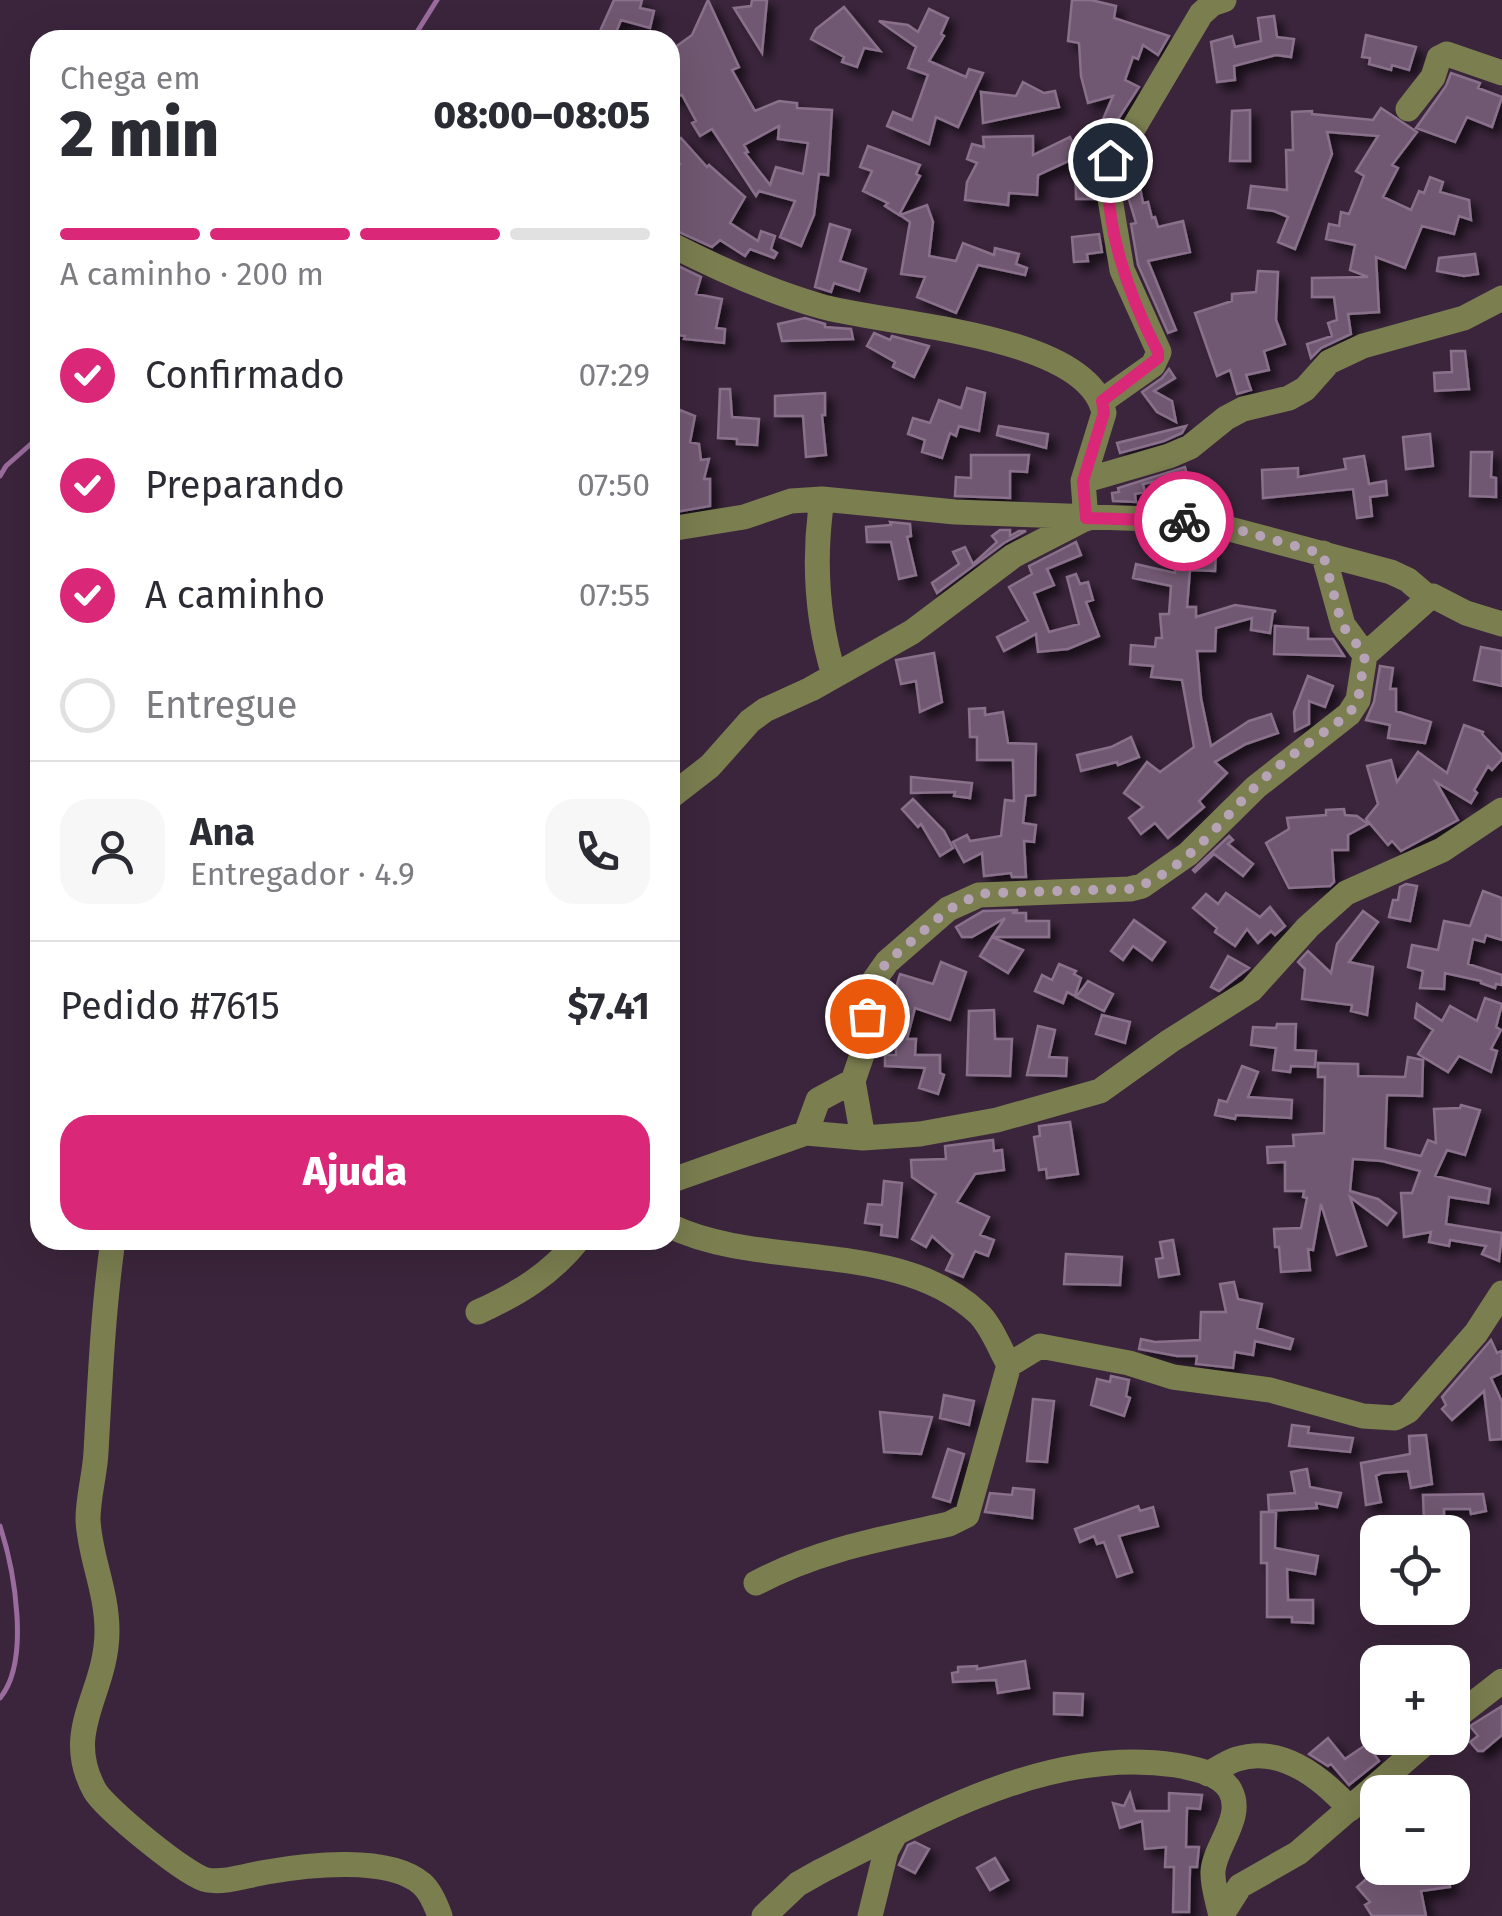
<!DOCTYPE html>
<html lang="pt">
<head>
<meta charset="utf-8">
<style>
	:root { --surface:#fff; --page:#f7f7f7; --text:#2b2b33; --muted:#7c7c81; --line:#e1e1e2; --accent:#db2777 }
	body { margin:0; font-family:"Fira Sans",sans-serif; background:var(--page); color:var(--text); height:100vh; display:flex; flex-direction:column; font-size:38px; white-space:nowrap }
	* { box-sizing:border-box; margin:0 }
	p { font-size:32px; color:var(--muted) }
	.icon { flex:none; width:55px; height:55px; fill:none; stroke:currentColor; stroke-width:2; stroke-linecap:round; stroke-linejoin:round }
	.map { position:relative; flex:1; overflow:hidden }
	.panel { position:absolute; left:30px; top:30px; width:650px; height:1220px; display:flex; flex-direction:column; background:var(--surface); border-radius:30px; box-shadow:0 10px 40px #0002 }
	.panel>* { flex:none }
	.fabs { position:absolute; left:1360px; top:1515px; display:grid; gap:20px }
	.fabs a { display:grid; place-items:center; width:110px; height:110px; border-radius:20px; background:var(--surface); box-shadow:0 10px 40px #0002; font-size:50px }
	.pin { position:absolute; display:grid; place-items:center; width:85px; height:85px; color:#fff; margin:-42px; border:5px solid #fff; border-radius:50%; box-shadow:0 2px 10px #0007 }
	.courier { position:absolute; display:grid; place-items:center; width:100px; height:100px; margin:-50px; border:8px solid #db2777; border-radius:50%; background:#fff; color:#222; box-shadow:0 2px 12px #0007 }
	.overview em { font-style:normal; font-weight:800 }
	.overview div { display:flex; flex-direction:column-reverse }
	.overview { display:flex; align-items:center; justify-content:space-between; height:170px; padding:0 30px }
	h1 { font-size:65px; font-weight:800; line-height:75px }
	.bar { display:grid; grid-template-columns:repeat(4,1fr); gap:15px 10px; align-content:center; height:120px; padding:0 30px }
	.bar i { height:12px; border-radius:8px; background:var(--line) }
	.bar .active { background:var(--accent) }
	.bar p { grid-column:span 4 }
	.line { display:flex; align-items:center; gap:25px; padding:0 30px; border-top:2px solid var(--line) }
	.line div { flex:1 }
	.round { display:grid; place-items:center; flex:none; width:105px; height:105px; border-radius:30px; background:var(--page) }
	ol { padding:0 30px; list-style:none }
	li { display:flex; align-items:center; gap:30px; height:110px }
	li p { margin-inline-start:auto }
	li .icon { padding:10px; border-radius:50%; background:var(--accent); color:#fff; stroke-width:4 }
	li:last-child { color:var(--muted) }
	li i { width:55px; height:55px; border:5px solid var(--line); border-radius:50% }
	.primary-button { display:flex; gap:20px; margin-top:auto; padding:20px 30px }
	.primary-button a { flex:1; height:115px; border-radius:30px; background:var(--accent); color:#fff; font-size:40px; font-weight:800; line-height:115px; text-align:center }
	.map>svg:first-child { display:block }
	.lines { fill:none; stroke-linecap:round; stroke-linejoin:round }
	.stream { stroke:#9a6c9d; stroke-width:5 }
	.building { fill:#715972; stroke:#89708b; stroke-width:2.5; fill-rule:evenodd; filter:url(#shadow) }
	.minor { stroke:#7b7e4f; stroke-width:25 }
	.done { stroke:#b6a4b6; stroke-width:10; stroke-dasharray:0 18 }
	.route { stroke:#db2777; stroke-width:12 }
</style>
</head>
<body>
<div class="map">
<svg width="1502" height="1916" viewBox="0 0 1502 1916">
	<defs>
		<filter id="shadow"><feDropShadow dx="7" dy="7" stdDeviation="5" flood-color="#0009"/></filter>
	</defs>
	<rect width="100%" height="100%" fill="#3b253c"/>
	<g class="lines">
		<!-- stream -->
		<path class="stream" d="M412,40l25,-40
			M0,476l6,-10 34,-30
			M0,1526c14,43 31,135 0,172"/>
	</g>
	<!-- building -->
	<path class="building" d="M614,0h28l-2,8 14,3 -4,17 -29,-8 -8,20h-17z
		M708,0l31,67 -7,3 23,41 24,-10 18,2v5l35,2 -4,65 -9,-1 -5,41 -13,31 -21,-9 15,-36 -36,-10 -3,5 -44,-67 -12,7 -8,-13 4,-2 -14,-26 -12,3v-47l22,-16zM779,126l-1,13 30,4 -5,31 -27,-7 -6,18 -25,-32 3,-1 -4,-7z
		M752,0h15l-5,53 -28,-45 17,-2z
		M1072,0h19l25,6 -2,12 55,18 -11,19 -15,-10 -5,14 -5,-2 -8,23 14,7 -31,48 -10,-4 15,-35 -25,7 -7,-27 -2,-33 -11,-2z
		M844,7l36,44 -16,-3 -7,19 -15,-5 2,-5 -33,-18 5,-10z
		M929,9l19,9 -7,16 3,2 -15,25 37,16 3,-8 14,4 -25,54 -22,-10 -7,27 -42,-18 6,-14 19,8 16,-45 -20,-7 8,-21 -37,-26 29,4 10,7z
		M1274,16l3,21 17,2 -3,18 -15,-2 -42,11 1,14 -18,2 -6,-40 21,-6 3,11 26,-6 -3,-23z
		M1366,35l50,12 -7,23 -17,-5 -1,5 -22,-6 1,-6 -8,-1z
		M1451,73l29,10 -2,5 24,9 -10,30 -25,-10 -12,25 -39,-14 30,-42z
		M1023,82l21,11 11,-2 4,16 -76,16 -2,-31 35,4z
		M1381,108l36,24 -25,33 6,3 -15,29 28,13 8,-19 5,2 6,-16 13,5 -3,10 29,8 2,20 -12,-4 -5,18 -32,-8 -17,42 -29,-11 3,55 -31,2 3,20 -30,14 -10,10 -4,-14 25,-8 -4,-13 9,-3 -3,-23h-22v-19l56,-1 -18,-7 5,-25 -29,-6 3,-15 10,2 2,-14 8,2 15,-38 -8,-5 22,-35 -51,-4 5,22 -37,95 -17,-7 10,-25 -14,-6 -26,-3 3,-22 36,4 -1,-40h7l-1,-38 20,-1v3l61,6z
		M1250,110v51h-20l2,-50z
		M1033,136v19l37,-18 15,31 7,-3 2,34h-18l-1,-41 -37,17 -1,20 -28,-2 -1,12 -43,-5 2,-18 10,-19 -10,-4 5,-15 12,3 -1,-10z
		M681,138l26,29 2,-2 36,32 -15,26 28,18 3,-10 14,5 -4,13 6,4 -3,5 -24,-9 -5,7 -25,-16 -8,7 -42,-19v-50l10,-14 -10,-12v-5z
		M868,146l52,19 -4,9 4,2 -21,39 -14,-9 3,-3 -25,-12 9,-20 -12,-4z
		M1131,159h10l-5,8 7,36 5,-1 4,16 3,-1 3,10 25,-6 7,31 -42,9 28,69 -8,3 -30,-68 -7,-41 5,-1 -13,-43 2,-14z
		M927,205l6,17 -4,34 27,5 7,-18 31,12 1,-7 24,6 -3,10 11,4 -2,7 -47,-10 -22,48 -39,-16 8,-20 -24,-3 9,-52 -10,-7z
		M830,224l20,6 -10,31 26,8 -7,22 -25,-8 -3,9 -16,-5z
		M1099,234l3,18 -15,2 1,7 -14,1 -2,-25z
		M1475,254l3,20 -14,2 -27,-5 2,-13z
		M670,262l31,15 -5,17 26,5 -6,29 9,1 -1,14 -40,-4 1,-3 -15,-2z
		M1258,271l20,1 -2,48 9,24 -21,7 5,19 -23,5 5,15 -14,4 -7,-24 -13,6 -22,-63 37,-12v-7l24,-2z
		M805,318l20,6v3l26,2 2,10 -71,2 -4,-17z
		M874,333l16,7 2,-4 37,10 -15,31 -21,-10 2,-5 -28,-16z
		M1451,351h14l4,38 -34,2 -1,-18 18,-1z
		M1169,369l6,9 -21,13 18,10 4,21 -19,-10 -15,-20 20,-14z
		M967,388l18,5 -6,38 -20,-5 -3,10 -6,-3 -8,25 -20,-6 3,-12 -17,-6 5,-16 17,5 9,-23 22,8z
		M720,389h10l2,28 27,2 -2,26 -20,-1v-5l-19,-1z
		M825,393v22h-3l4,40 -20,2 -3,-41h-28v-20z
		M680,410l15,6 -5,26 9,2 2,16 8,-1 -5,20h6v27l-40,7v-75z
		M999,426l49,8 -2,14 -49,-13z
		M1186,426l-4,7 -18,8 -44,12 -3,-10z
		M1430,434l3,32 -27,3 -3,-32z
		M1471,452h21l-1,25 5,1v19l-26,-1z
		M971,455h58l-2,17 -17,-1v27l-55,-2 1,-19 15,1z
		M1364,456l5,28 17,-3 1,14 -17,2 2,19 -15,2 -4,-29 -90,9 -1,-28 36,-2v9l48,-8 -2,-10z
		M1185,467l2,8 -44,9 2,8 -10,2 1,8 -23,-1 -1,-8 7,-1 -1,-4z
		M890,522l20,2 1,12 -4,1 9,38 -17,4 -8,-37h-24l-1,-15 25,-2z
		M1000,530h10v6l9,-5h7l-22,12 -67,50 -5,-10 27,-19 -6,-12 12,-5 8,17 24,-22 -5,-6z
		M1076,542l5,13 -34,14 7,16 -20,8 15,39 30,-8 -12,-47 9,-3 4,10 8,-2 5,18 -7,2 13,34 -31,13 -30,3 -2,-18 -32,17 -7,-14 31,-16 -19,-34 23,-13 -3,-8z
		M1175,544h13v7l28,2 -1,18 -25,-1 -3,37h9v10l39,-12 41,6 -3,1 -3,21 -19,-3 1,-12 -36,10 -1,23h-18l4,47 10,48 38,-25 22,-7 7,19 -32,11 -31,18 12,11 -28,28 5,6 -36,31 -13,-15 -14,11 -12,-16 14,-11 -19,-14 23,-31 13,10 34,-25 -12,-67 -31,-3 2,-11 -23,-2 1,-19 24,2 1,-9h6l-2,-24h9l2,-28 -38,-8 3,-14 39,9z
		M1275,626l33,2v11h25l11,17 -70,-2z
		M1481,647l21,4v35l-28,-6z
		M934,653l8,49 -22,10 -4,-31 -15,3 -5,-24z
		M1380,666l13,2 -3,21h6v22l35,11 -6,21 -37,-5 2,-13 -24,-5 8,-18z
		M1308,676l25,10 -8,21 -16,-6v23l-14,7 -1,-19z
		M985,708v7l18,-3 5,31 28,1 -1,51 -9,1 -3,27 13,2 -2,17 -10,-1 2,36h-14l-1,-4 -27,3 -2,-23 -18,9 -11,-20 14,-7 3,6 31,-5 4,-36 9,1 -1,-41h-36v-23h-7l-1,-28z
		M1464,725l19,7 -1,2 20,21v4l-10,11 -4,-4 -14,24 3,3 -6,10 -35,-21 22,38 -57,31 -9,-10 -4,4 -22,-26 12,-15 -11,-38 24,-6 6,22 21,-30 29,21z
		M1131,737l8,20 -21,8 -1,-3 -36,9 -4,-16 34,-8z
		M911,777l61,6 -2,15 -16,-2 1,-4 -44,1z
		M913,799l31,32 9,17 -13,8 -19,-32 -3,3 -16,-18z
		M1344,809l1,6 12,1 11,8 -20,11v15h-16l2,32 -4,4 -41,2 -23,-45 23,-14 -2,-11 39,-3v-5z
		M1229,836l4,4 -5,4 25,20 -10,12 -29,-22 -19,18 -2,-2z
		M1406,884l11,2 -7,35 -21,-4 4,-17h5l2,-13z
		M1483,891l19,7v42l-16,-5 -2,7 -11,-3 -5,25 34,11v10l-6,-1 -1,4 -14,-5v-2l-36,-8 -1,16 -24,-1 3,-17 -15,-4 4,-22 26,5 6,-29 26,5z
		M1226,893l34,24 10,-10 15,19 -10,9 -4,-4 -13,12 -11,-14 -12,17 -20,-14 2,-4 -24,-20 13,-14 12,10z
		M1018,910l-6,3h14v8h23v16h-57l13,-19 -33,19h-10l-6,-10 27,-16z
		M1363,911l15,11 -29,40 24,5 -6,48 -16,-4 1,-6 -50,-6 3,-30 -7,-7 10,-11 23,22 6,-29z
		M1134,920l31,22 -13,18 -19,-14 -10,14 -12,-9z
		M992,937l31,13 -15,23 -28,-17z
		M1228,956l21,12 -30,23 -8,-4z
		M941,962l25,10 -16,48 -35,-12 -8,31h9l-1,16h25v18l4,2 -6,19 -19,-6 6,-20 -40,-2v-11h11v-38l5,-17 -8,-3 7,-23 33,10z
		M1059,964l17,7 -2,3 7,4 -6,18 -8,-4 -4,11 -28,-12 7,-16 10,5z
		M1088,981l25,13 -9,17 -28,-14z
		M1485,998l17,6 -6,23 5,3 -10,19 6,2 -6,21 -32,-16 -11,16 -30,-18 15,-24 -18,-12 2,-14 25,17 8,-15 27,15z
		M994,1010l1,29h17l-2,37 -43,-1 2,-64z
		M1102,1015l28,7 -5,21 -29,-9z
		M1277,1024h19l-1,26 21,1 -1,16 -24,-1 -1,6 -17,-2 3,-22 -25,-3 2,-18 23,1z
		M1038,1026l17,4 -6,27 18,1 -1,18 -39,-1z
		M1408,1057l15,3 -1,36 -35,-1 -2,53 36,8 7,-16 8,3 -2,-34 26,-1 1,-3 19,5 -15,45 -18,-5 -12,26 55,13 -2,14 -39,-6 -3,27 56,9 -3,28 -17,-7 4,-8 -36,-6 -1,6 -20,-4 2,-10 -27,5 -3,-44h11l8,-22 -38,-10 -29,-2 -3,32 28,8 18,14 -9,12 -37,-28 16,49 -29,9 -16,-51 -8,46 -5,-1 2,21 -29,2 -2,-25h-4l-1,-18 27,-1 6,-30 -4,-1 1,-6h-19v-29l-17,1 -1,-16 27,-1 -1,-11 31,-2 1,-56h-7v-14l40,1v12l47,1z
		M1242,1066l16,6 -10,25 44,3 -1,18 -55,-3 -1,4 -20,-4 4,-15 8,2z
		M1070,1122l8,52 -31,4 -1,-9 -7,1 -5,-33 6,-1 -1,-10z
		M993,1140l1,11 8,-1 2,20 -29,4 -18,28 32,15 -9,18 14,5 -6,16 -13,-5 -12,26 -17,-7 7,-15 -21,-19 -6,11 -14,-8 24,-45 -24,-17 -1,-17 35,-1 -1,-13z
		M884,1181l18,2 -5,54 -16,-2 1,-10 -17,-2 3,-19 14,1z
		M1173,1240l6,34 -20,3 -3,-18 7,-1 -3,-16z
		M1066,1254l56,3 -2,28 -56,-1z
		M1234,1282l4,17 24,5 -5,24 36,11 -3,10 -35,-8 -2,14 -18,-3 -2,16 -37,-4 1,-8h-20l-38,-7 2,-10 14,3 45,-2 1,-28h25l-6,-28z
		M1491,1340l6,13 5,-2v22l-11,5 11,24v37l-12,1 -6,-49 -32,29 -10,-11 4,-4 -4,-8z
		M1111,1376l18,4 -3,16 4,2 -6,18 -33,-11 6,-26 13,3z
		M944,1395l30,6 -5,24 -29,-7z
		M1033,1399l21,2 -7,61 -20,-1z
		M880,1412l52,5 -11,37 -37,-2z
		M1292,1425l17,2 -1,6 45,5 -3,14 -61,-6z
		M1426,1435l6,49 -21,4 -3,-17 -26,2 -6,3 5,26 -15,3 -5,-42 49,-9 -1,-18z
		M948,1449l16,5 -14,48 -17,-5z
		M1307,1469l3,18 31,6 -4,14 -21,-4 1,5 -48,3 -1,-16 27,-2 -4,-21z
		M1013,1488l21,2 -2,28 -47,-6 5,-19 22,2z
		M1483,1494l3,17 -15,3 -1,-5h-26v13l-20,1 -1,-28z
		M1138,1506l2,5 13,-4 5,19 -39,10 13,36 -15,5 -13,-35 -7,2 -3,-8 -14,6 -5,-13z
		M1261,1512h15l-1,36 43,8 -3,18 -28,-5 1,31h25v23l-21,-1v-5h-25v-54h-6z
		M1025,1661l4,27 -31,5 -2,-13 -43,2 -1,-9 6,-1v-5l19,-1v3z
		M1054,1693l29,1 -1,21 -28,-1z
		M1502,1706v29l-19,16h-5l-8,-9 8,-6 -8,-10z
		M1328,1738l17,21 22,-15 12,17 -30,24 -18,-21 -3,2 -19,-12z
		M1130,1793l5,18h34v-18l33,2 -2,14 -13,-1 -1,39h13l-2,20h-7l-1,45h-16l1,-45h-9l1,-20 -21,2 -3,-28 -22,7 -7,-25 11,3z
		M915,1842l14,7 -14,24 -16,-8 9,-20z
		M995,1858l13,22 -18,10 -13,-22z
		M1369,1868h49l2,3 28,-3 2,19 -29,4 5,25h-54l-7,-11 5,-3 -13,-15 16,-14z"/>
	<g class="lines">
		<!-- minor -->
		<path class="minor" d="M1408,109l25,-32 6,-19 8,-4 55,19
			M670,244c47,24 98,47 150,62 65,19 269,27 284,107l-21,68 3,38
			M1102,401l51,-36 6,-13 -37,-82 -15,-89 2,-21 21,-26 71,-120 11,-10 12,-4
			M1083,481l86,-25 21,-9 36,-29 17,-9 46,-11 16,-9 24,-27 34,-16 101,-28 38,-20
			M822,499c-9,61 -6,117 12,176
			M670,529l74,-12 47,-16 31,-2 133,13 197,7 55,4 184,49 17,8 21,18 4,-2 33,17 36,11
			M1323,553l20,72 22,30
			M670,797l40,-31 40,-45 15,-11 46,-21 101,-57 101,-76 68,-35
			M806,1133l12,-33 35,-19
			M863,1138l-10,-57 10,-29 12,-73 12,-17 61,-53 31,-14 151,-6 12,-3 46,-32 68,-67 93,-73 9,-14 7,-45 64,-57
			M670,1181l136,-48 57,5 57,-4 77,-14 103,-29 70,-50 81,-51 57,-63 38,-34 96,-43 60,-40
			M670,1226c91,44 229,13 308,87 13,12 22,36 31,52
			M113,1240c-10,70 -13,141 -17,212 -1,22 -8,45 -8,67 1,36 19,71 19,112 0,63 -46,99 -12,160 11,18 93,86 112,89 19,3 41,-5 60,-8 39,-7 122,-17 155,12 8,7 14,21 18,32
			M478,1312c40,-18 73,-38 100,-72
			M756,1583c62,-33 125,-44 193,-59l18,-9 42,-150 31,-19 89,17 44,14 97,13 93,26 32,2 13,-7 68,-78 26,-40
			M1452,1720l50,-39
			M1208,1774c10,-5 19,-12 29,-15 45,-14 86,20 113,50
			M764,1916l34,-32 23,-13c108,-54 228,-125 354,-106 18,3 45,8 55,25 15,27 -15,55 -17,81 -1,13 5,31 8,45
			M870,1916l16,-65 10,-18
			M1221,1916l19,-30 58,-33 133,-115"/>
	</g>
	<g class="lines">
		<!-- done -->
		<path class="done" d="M867,1016l8,-37 12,-17 61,-52 31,-16 12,-1 139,-4c51,-14 90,-67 126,-103 28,-27 62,-49 93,-72l9,-14 7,-45 -23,-30 -19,-71 -91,-26 -48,-7"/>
		<!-- route -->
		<path class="route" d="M1110,160c-9,61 20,138 48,192v6l-56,43 2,12 -21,68 3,37 98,3"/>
	</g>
</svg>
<div class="fabs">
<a><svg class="icon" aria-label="locate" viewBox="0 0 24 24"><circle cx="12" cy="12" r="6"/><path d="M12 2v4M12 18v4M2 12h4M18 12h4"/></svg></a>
<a>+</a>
<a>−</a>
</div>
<div class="pin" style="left:867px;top:1016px;background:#ea580c"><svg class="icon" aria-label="bag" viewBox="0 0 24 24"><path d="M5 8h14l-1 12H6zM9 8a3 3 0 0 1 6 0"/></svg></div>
<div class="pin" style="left:1110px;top:160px;background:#1f2937"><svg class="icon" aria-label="home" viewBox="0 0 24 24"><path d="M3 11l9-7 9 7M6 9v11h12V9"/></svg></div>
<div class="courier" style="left:1184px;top:521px"><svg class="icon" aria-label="bike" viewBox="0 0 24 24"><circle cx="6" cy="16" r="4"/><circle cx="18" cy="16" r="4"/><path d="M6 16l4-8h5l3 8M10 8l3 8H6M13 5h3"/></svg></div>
<section class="panel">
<div class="overview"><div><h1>2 min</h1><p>Chega em</p></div><em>08:00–08:05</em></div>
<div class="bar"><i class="active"></i><i class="active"></i><i class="active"></i><i></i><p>A caminho · 200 m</p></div>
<ol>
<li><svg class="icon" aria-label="check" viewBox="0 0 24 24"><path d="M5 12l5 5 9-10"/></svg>Confirmado<p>07:29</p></li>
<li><svg class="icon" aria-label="check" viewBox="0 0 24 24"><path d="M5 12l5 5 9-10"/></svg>Preparando<p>07:50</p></li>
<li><svg class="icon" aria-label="check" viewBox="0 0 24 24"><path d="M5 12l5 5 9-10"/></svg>A caminho<p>07:55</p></li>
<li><i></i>Entregue</li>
</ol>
<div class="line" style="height:180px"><a class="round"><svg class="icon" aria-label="person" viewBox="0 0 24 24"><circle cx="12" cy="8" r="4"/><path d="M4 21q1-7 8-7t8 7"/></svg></a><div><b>Ana</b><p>Entregador · 4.9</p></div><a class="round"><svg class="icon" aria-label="phone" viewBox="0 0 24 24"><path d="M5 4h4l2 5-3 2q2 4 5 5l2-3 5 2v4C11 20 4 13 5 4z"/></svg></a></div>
<div class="line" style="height:130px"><div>Pedido #7615</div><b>$7.41</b></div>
<div class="primary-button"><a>Ajuda</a></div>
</section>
</div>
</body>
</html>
